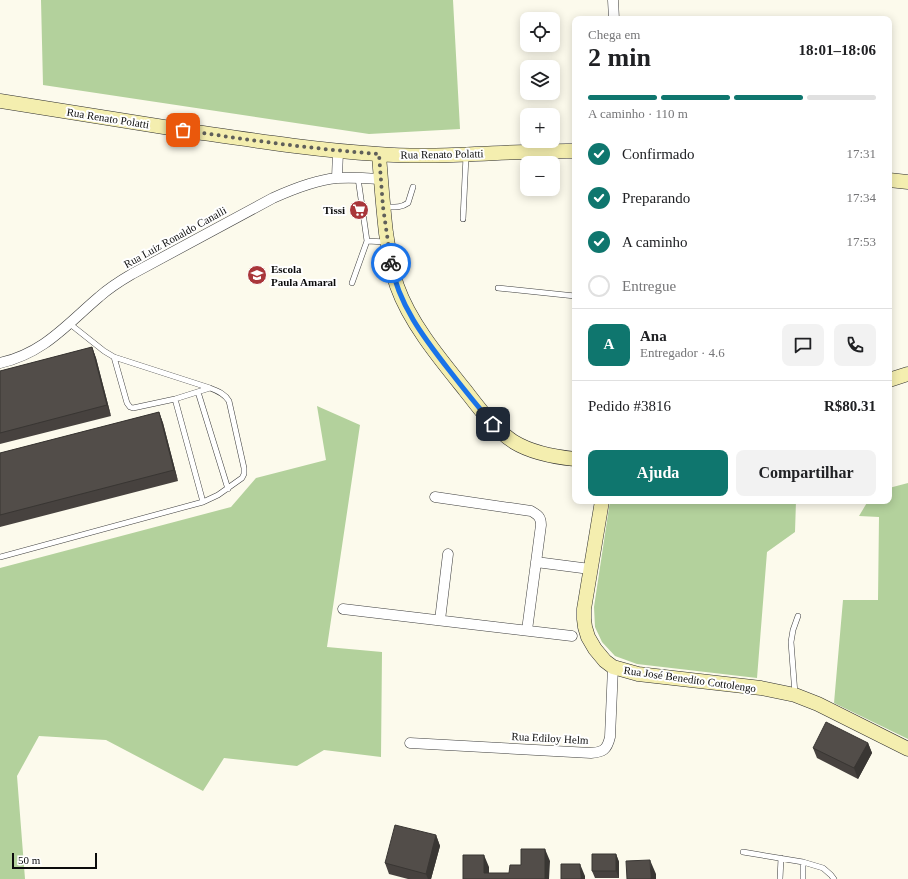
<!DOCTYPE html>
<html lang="pt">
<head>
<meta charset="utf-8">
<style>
	:root { --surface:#fff; --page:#f2f2f2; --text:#202124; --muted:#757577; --line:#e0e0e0; --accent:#0f766e }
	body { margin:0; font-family:Georgia,serif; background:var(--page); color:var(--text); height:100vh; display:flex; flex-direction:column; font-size:15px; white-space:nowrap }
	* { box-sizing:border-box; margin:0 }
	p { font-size:13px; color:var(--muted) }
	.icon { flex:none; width:22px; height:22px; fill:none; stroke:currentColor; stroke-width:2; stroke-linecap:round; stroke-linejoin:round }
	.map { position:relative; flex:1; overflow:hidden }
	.sheet { position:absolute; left:572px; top:16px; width:320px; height:488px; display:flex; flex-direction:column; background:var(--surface); border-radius:8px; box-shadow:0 2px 10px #0003 }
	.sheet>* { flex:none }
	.tools { position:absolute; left:520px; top:12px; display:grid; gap:8px }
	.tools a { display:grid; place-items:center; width:40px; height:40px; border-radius:8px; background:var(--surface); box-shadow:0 2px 10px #0003; font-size:20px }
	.scale { position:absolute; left:12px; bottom:10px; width:85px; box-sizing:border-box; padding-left:4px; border:2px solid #0b0b0b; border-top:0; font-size:11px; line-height:14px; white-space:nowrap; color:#0b0b0b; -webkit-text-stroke:3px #fff; paint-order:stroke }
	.pin { position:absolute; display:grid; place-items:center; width:34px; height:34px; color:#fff; margin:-17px; border-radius:8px; box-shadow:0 2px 6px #0006 }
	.courier { position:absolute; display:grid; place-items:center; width:40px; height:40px; margin:-20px; border:3px solid #1a73e8; border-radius:50%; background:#fff; color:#222; box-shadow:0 1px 5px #0007 }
	.summary em { font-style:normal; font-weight:700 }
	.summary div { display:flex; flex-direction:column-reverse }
	.summary { display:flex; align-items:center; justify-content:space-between; height:68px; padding:0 16px }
	h1 { font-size:26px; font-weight:700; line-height:30px }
	.bar { display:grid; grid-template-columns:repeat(4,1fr); gap:6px 4px; align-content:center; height:48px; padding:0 16px }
	.bar i { height:5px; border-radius:3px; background:var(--line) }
	.bar .active { background:var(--accent) }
	.bar p { grid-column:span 4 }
	.line { display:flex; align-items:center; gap:10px; padding:0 16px; border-top:1px solid var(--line) }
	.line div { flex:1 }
	.round { display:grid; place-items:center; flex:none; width:42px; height:42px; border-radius:8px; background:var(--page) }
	ol { padding:0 16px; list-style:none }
	li { display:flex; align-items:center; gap:12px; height:44px }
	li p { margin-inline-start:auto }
	li .icon { padding:4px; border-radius:50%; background:var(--accent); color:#fff; stroke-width:4 }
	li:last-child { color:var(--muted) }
	li i { width:22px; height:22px; border:2px solid var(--line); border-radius:50% }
	.button { display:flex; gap:8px; margin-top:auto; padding:8px 16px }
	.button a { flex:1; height:46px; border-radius:8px; background:var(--accent); color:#fff; font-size:16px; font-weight:700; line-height:46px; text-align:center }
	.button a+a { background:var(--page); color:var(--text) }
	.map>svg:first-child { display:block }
	.forest { fill:#b3d19c }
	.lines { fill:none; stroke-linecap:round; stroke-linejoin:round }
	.lane-casing { stroke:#3e3e3e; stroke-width:6 }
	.street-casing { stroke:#3e3e3e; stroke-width:11 }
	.secondary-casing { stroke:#2d2d2d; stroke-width:15 }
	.lane { stroke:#fff; stroke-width:5 }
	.street { stroke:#fff; stroke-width:10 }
	.secondary { stroke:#f4eeaf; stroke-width:14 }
	.wall { fill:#47423f }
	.shaded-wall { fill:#393633 }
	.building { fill:#524d49; stroke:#393633 }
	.done { stroke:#5f5f5a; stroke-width:4; stroke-dasharray:0 7.2 }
	.route { stroke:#1a73e8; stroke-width:5 }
	.labels { text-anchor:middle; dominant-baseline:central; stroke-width:4; stroke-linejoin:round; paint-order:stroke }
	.street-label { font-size:11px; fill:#0b0b0b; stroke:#fff }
	.poi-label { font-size:11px; font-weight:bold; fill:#0b0b0b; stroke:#fff; text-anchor:end }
</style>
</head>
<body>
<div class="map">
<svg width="908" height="879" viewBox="0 0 908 879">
	<rect width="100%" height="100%" fill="#fcfaec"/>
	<!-- forest -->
	<path class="forest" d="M41,0h412l7,129 -91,5 -326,-49z
		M317,406l43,19 -33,222 55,5 -1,105 -57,-7 -27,16 -73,-8 -21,33 -97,-51 -67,-4 -22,40 8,103h-25v-311l231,-61 25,-29 70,-18z
		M908,483v256l-74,-36 9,-103h35l1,-83 -20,-1 9,-15h21v-13z
		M610,501h186l-1,31 -28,20 -10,126 -120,-14 -22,-8 -13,-14 -7,-15 -1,-20z"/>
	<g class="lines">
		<!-- lane casing -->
		<g class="lane-casing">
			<path id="lane" d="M384,207c9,0 17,1 24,-4l5,-16
				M463,219l3,-63
				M367,241l19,1
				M352,283l15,-42 -9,-63
				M498,288l77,8
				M114,357l13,46 3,4 3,1 42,-9 35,-11
				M198,392l30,97
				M175,399l28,103
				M0,557l203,-55 15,-7 24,-17 2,-4v-6l-15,-67c-4,-7 -11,-10 -19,-13l-96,-31 -10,-6 -34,-27
				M795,694l-4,-52 2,-12 5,-14
				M743,852l60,10 20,6 8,7 3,4
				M803,862v17
				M780,879l1,-21"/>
		</g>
		<!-- street casing -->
		<g class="street-casing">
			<path id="street" d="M613,0l1,19
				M337,178l1,-27
				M0,363c44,-10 66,-38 99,-66 10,-9 21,-16 33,-23l141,-76c20,-9 42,-18 64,-20 15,-1 29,0 44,1
				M435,497l96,14c7,4 10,6 10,14l-14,105
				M536,562l54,7
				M343,609l229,27
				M440,620l8,-66
				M410,743l181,10c12,-1 16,-3 19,-16l3,-70"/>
		</g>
		<!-- secondary casing -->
		<g class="secondary-casing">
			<path id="secondary" d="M0,101c63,10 126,20 189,30 62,9 126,19 189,23 66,5 131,-4 197,-3
				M379,155c2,26 4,52 7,78 3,18 5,36 11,53 13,37 43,73 68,104 14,18 29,39 49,52 18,11 41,15 61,17
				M889,180l19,2
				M889,380l19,-6
				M602,501l-18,108v10l1,8 3,10 7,12 10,12 8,6 25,7 123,14 34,7 23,9 90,45"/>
		</g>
		<!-- lane -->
		<use href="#lane" class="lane"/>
		<!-- street -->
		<use href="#street" class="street"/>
		<!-- secondary -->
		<use href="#secondary" class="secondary"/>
	</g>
	<!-- wall -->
	<path class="wall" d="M92,347l4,11 15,58 -111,28v-73z
		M159,412l4,11 15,58 -178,46v-74z
		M868,743l4,10 -14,26 -41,-21 -4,-10z
		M436,835l4,11 -9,33h-23l-19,-5 -4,-11z
		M616,854l3,8v16h-24l-3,-7z"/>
	<!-- shaded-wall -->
	<path class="shaded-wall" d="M92,347l4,11 15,58 -4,-11z
		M159,412l4,11 15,58 -4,-11z
		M868,743l4,10 -14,26 -4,-11z
		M436,835l4,11 -9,33h-3l-2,-5z
		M545,849l5,12 -1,18h-4z
		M616,854l3,8v16l-3,-7z
		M484,855l5,12v12l-5,-6z
		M650,860l6,14v5h-5z
		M580,864l5,12v3h-4z"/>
	<!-- building -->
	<path class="building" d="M92,347l15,58 -107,28v-62z
		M159,412l15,58 -174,45v-62z
		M826,722l42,21 -14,25 -41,-20z
		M395,825l41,10 -10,39 -41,-11z
		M521,849h24v30h-82v-24h21v18h25l1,-8h11z
		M592,854h24v17h-24z
		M650,860l1,19h-24l-1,-18z
		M561,864h19l1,15h-20z"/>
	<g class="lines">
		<!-- done -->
		<path class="done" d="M183,130c65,10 130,19 196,24l4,53 8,56"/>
		<!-- route -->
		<path class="route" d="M391,263c7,41 33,75 58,107 14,18 29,37 44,54"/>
	</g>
	<!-- icons -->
	<defs>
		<g id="supermarket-disc" transform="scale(1)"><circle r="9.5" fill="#a9363a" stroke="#fff"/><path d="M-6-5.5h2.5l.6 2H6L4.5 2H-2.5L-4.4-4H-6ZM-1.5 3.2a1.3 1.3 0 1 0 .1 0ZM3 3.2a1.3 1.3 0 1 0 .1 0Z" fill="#fff"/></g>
		<g id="school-disc" transform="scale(1)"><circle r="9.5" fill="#a9363a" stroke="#fff"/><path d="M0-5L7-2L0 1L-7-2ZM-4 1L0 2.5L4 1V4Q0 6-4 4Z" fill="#fff"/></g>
	</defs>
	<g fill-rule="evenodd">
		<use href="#supermarket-disc" x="359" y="210"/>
		<use href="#school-disc" x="257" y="275"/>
	</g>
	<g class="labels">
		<!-- street labels -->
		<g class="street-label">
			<text transform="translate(108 118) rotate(9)">Rua Renato Polatti</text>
			<text transform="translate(442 154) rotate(-1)">Rua Renato Polatti</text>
			<text transform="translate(175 237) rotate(-29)">Rua Luiz Ronaldo Canalli</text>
			<text transform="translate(690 679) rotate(8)">Rua José Benedito Cottolengo</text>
			<text transform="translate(550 738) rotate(3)">Rua Ediloy Helm</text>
		</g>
		<!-- poi labels -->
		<g class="poi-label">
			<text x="345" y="210">Tissi</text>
			<text x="271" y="269" text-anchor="start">Escola<tspan x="271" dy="13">Paula Amaral</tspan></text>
		</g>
	</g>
</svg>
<div class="tools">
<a><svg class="icon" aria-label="locate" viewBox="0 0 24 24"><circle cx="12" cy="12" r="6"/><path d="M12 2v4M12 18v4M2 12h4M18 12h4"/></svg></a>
<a><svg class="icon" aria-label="layers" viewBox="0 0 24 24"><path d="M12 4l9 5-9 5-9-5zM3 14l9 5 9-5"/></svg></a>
<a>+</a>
<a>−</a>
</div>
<div class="scale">50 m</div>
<div class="pin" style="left:183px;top:130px;background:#ea580c"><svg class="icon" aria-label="bag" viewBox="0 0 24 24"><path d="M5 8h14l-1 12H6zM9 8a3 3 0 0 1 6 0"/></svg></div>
<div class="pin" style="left:493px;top:424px;background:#1f2937"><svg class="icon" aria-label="home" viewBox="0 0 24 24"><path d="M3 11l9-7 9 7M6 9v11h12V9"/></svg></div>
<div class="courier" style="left:391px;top:263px"><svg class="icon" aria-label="bike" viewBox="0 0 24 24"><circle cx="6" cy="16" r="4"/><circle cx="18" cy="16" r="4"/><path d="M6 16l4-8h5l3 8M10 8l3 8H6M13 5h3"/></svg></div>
<section class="sheet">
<div class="summary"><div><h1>2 min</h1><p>Chega em</p></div><em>18:01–18:06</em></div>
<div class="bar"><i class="active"></i><i class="active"></i><i class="active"></i><i></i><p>A caminho · 110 m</p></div>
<ol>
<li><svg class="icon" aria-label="check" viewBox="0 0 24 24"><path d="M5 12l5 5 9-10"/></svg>Confirmado<p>17:31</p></li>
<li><svg class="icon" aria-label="check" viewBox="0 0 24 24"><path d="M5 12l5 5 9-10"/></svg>Preparando<p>17:34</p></li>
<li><svg class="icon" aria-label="check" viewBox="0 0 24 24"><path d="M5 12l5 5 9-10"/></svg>A caminho<p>17:53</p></li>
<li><i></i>Entregue</li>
</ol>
<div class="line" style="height:72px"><b class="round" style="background:var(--accent);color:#fff">A</b><div><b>Ana</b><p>Entregador · 4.6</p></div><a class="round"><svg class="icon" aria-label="chat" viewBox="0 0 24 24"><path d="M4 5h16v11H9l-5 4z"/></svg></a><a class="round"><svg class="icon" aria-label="phone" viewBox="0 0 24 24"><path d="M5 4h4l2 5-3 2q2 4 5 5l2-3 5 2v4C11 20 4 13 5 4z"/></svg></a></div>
<div class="line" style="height:52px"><div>Pedido #3816</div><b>R$80.31</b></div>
<div class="button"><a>Ajuda</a><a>Compartilhar</a></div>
</section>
</div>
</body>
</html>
